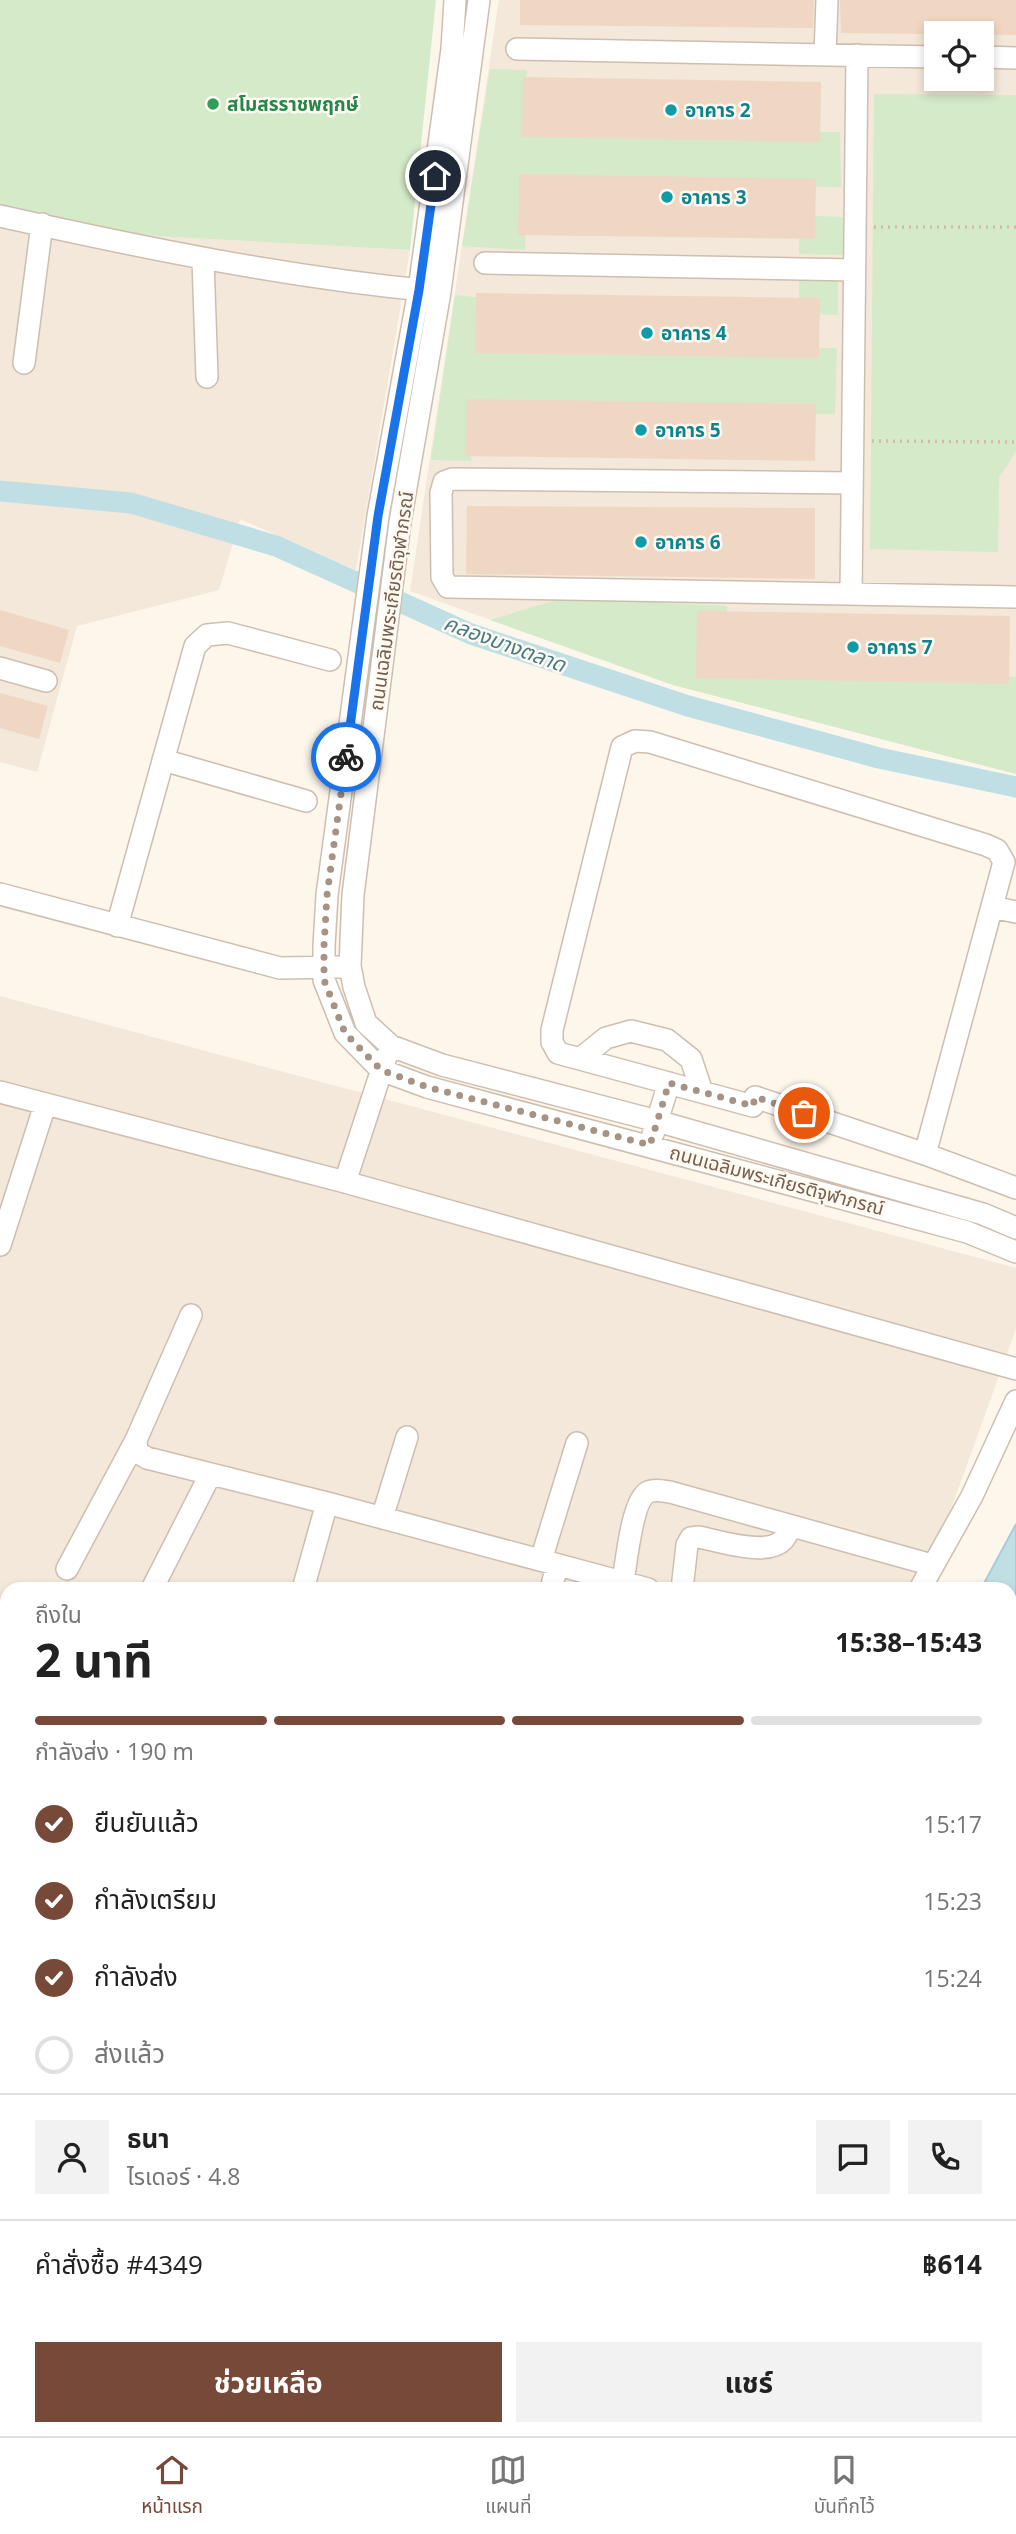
<!DOCTYPE html>
<html lang="th">
<head>
<meta charset="utf-8">
<style>
	:root { --surface:#fff; --page:#f2f2f2; --text:#222; --muted:#767676; --line:#e0e0e0; --accent:#774939 }
	body { margin:0; font-family:"Open Sans","Noto Sans Thai",sans-serif; background:var(--page); color:var(--text); height:100vh; display:flex; flex-direction:column; font-size:26px; white-space:nowrap }
	* { box-sizing:border-box; margin:0 }
	p { font-size:23px; color:var(--muted) }
	.icon { flex:none; width:38px; height:38px; fill:none; stroke:currentColor; stroke-width:2; stroke-linecap:round; stroke-linejoin:round }
	.map { position:relative; flex:1; overflow:hidden }
	.side { position:absolute; left:0px; top:1582px; width:1017px; height:854px; display:flex; flex-direction:column; background:var(--surface); border-radius:21px 21px 0 0; box-shadow:0 4px 10px #0003 }
	.side>* { flex:none }
	.controls { position:absolute; left:924px; top:21px; display:grid; gap:14px }
	.controls a { display:grid; place-items:center; width:70px; height:70px; border-radius:0px; background:var(--surface); box-shadow:0 4px 10px #0003; font-size:35px }
	.pin { position:absolute; display:grid; place-items:center; width:60px; height:60px; color:#fff; margin:-30px; border:4px solid #fff; border-radius:50%; box-shadow:0 2px 7px #0007 }
	.courier { position:absolute; display:grid; place-items:center; width:70px; height:70px; margin:-35px; border:5px solid #1a73e8; border-radius:50%; background:#fff; color:#222; box-shadow:0 2px 9px #0007 }
	.headline em { font-style:normal; font-weight:700 }
	.headline div { display:flex; flex-direction:column-reverse }
	.headline { display:flex; align-items:center; justify-content:space-between; height:119px; padding:0 35px }
	h1 { font-size:46px; font-weight:700; line-height:52px }
	.bar { display:grid; grid-template-columns:repeat(4,1fr); gap:10px 7px; align-content:center; height:84px; padding:0 35px }
	.bar i { height:9px; border-radius:5px; background:var(--line) }
	.bar .on { background:var(--accent) }
	.bar p { grid-column:span 4 }
	.line { display:flex; align-items:center; gap:18px; padding:0 35px; border-top:2px solid var(--line) }
	.line div { flex:1 }
	.round { display:grid; place-items:center; flex:none; width:74px; height:74px; border-radius:0px; background:var(--page) }
	ol { padding:0 35px; list-style:none }
	li { display:flex; align-items:center; gap:21px; height:77px }
	li p { margin-inline-start:auto }
	li .icon { padding:7px; border-radius:50%; background:var(--accent); color:#fff; stroke-width:4 }
	li:last-child { color:var(--muted) }
	li i { width:38px; height:38px; border:4px solid var(--line); border-radius:50% }
	.button { display:flex; gap:14px; margin-top:auto; padding:14px 35px }
	.button a { flex:1; height:80px; border-radius:0px; background:var(--accent); color:#fff; font-size:28px; font-weight:700; line-height:80px; text-align:center }
	.button a+a { background:var(--page); color:var(--text) }
	.menu { display:flex; justify-content:space-around; align-items:center; height:98px; border-top:2px solid var(--line); background:var(--surface); font-size:19px; color:var(--muted) }
	.menu a { display:grid; justify-items:center; gap:4px }
	.menu .on { color:var(--accent) }
	.map>svg:first-child { display:block }
	.residential { fill:#f3e8d9; fill-rule:evenodd }
	.green { fill:#d5eac9 }
	.water { fill:#bfdfe5; stroke:#a6cdd7; stroke-width:2 }
	.lines { fill:none; stroke-linecap:round; stroke-linejoin:round }
	.canal { stroke:#bfdfe5; stroke-width:21 }
	.building { fill:#f0d7c3 }
	.minor-casing { stroke:#cebeb0; stroke-width:24 }
	.path { stroke:#d6baa6; stroke-width:3.5; stroke-dasharray:2 5; stroke-linecap:butt }
	.minor { stroke:#fff; stroke-width:21 }
	.rail { stroke:#b9a8c6; stroke-width:5; stroke-dasharray:10 7; stroke-linecap:butt }
	.done { stroke:#a59385; stroke-width:7; stroke-dasharray:0 12.6 }
	.route { stroke:#1a73e8; stroke-width:9 }
	.leisure-dot { fill:#2e9e5b; stroke:#fefaf1; stroke-width:2.5 }
	.culture-dot { fill:#0f9aa8; stroke:#fefaf1; stroke-width:2.5 }
	.labels { text-anchor:middle; dominant-baseline:central; stroke-width:5; stroke-linejoin:round; paint-order:stroke }
	.leisure-label { font-size:19px; font-weight:bold; fill:#27864d; stroke:#fefaf1; text-anchor:start }
	.culture-label { font-size:19px; font-weight:bold; fill:#0d838f; stroke:#fefaf1; text-anchor:start }
	.street-label { font-size:19px; fill:#765e4e; stroke:#fefaf1 }
	.water-label { font-size:21px; font-style:italic; fill:#487b88; stroke:#fefaf1 }
</style>
</head>
<body>
<div class="map">
<svg width="1016" height="2436" viewBox="0 0 1016 2436">
	<rect width="100%" height="100%" fill="#fcf6eb"/>
	<!-- residential -->
	<path class="residential" d="M499,0h517v774l-343,-89 -263,-94zM936,33h46v46h-46z
		M0,207l137,28 273,15 -54,320 -116,-51 -21,71 -142,36 -40,146 -37,-10z
		M0,996l1016,272v61l-68,188 -38,72h-903v685l-7,-5z
		M1016,1625v124l-6,13v-125z
		M590,2429h59l-4,7h-59z"/>
	<!-- green -->
	<path class="green" d="M0,0h436l-26,250 -273,-15 -137,-28z
		M490,69l37,1 -1,60 314,2 1,55 -314,-2 -2,65 -63,-4z
		M874,94l142,1v356l-17,27 -1,74 -128,-3z
		M815,216l28,1 1,38 -45,-1v-15z
		M799,279l39,1v35l-19,-1v-16h-20z
		M455,295l28,3 1,47 353,3 -2,66 -362,3 -2,44 -40,-1z
		M563,598l164,8 1,65 288,6v97l-343,-89 -183,-65z
		M1016,1750v577l-6,12v-577z
		M649,2429h312l-4,7h-312z"/>
	<!-- water -->
	<path class="water" d="M1016,1524v99l-6,12v-46h-29z
		M532,2429h55l-4,7h-55z"/>
	<g class="lines">
		<!-- canal -->
		<path class="canal" d="M0,491l131,12 145,43 195,88 217,72 191,52 137,29"/>
	</g>
	<!-- building -->
	<path class="building" d="M520,0h294l-1,28 -293,-3z
		M840,0h176v35l-175,-2z
		M523,77l298,5 -1,60 -298,-5z
		M519,174l297,5 -1,60 -297,-4z
		M476,293l344,5 -1,60 -344,-5z
		M467,399l349,5 -1,57 -349,-5z
		M467,506l348,2v71l-349,-5z
		M0,610l69,20 -9,33 -60,-17z
		M697,611l313,5 -1,68 -313,-6z
		M0,693l48,13 -9,33 -39,-11z"/>
	<g class="lines">
		<!-- minor casing -->
		<g class="minor-casing">
			<path id="minor" d="M455,0l-3,49 -33,241 -41,226 -51,379 -3,51v34l21,53 36,37 46,17 540,145 49,20
				M479,0l-39,292 -40,230 -47,373 -3,71 4,21 12,36 25,23 51,19 215,56 326,93 33,14
				M517,49l419,8
				M825,55l2,-55
				M982,57l34,1
				M0,216c143,32 286,61 432,75
				M203,260l4,117
				M485,263l369,7
				M24,363l18,-139
				M852,483l-400,-4 -8,3 -3,11 1,84 6,10 568,10
				M851,594l6,-539
				M0,668l46,13
				M163,760l143,41
				M0,894l280,74 58,-1
				M992,907l24,5
				M117,926l78,-280 12,-11 21,-2 102,27
				M581,1058l25,-20 25,-7 36,9 24,19 11,33
				M0,1092l345,90 671,187
				M653,1134l16,-51
				M925,1154l79,-292 -7,-12 -11,-5 -336,-103 -15,-1 -13,6 -70,283v12l6,11 195,53 2,-9 170,57 91,34
				M345,1182l41,-125
				M0,1245l45,-140
				M191,1315l-55,125 1,12 10,6 180,45 321,86
				M382,1518l25,-81
				M541,1560l36,-117
				M67,1569l69,-129
				M623,1582c3,-18 9,-82 25,-90 6,-3 15,-1 22,0l262,73
				M152,1589l58,-114
				M303,1589l24,-86
				M551,1589l6,-24
				M682,1589l5,-44 4,-7 8,-1c20,4 68,20 84,3 3,-4 6,-10 9,-14
				M920,1589l52,-93 44,-95
				M0,1872l7,4
				M0,2039l7,4
				M0,2126l7,-14
				M0,2213l7,4
				M1010,2381l6,-11
				M397,2436l4,-7
				M980,2436l4,-7"/>
		</g>
		<!-- path -->
		<path class="path" d="M874,227h142
			M872,441l144,1"/>
		<!-- minor -->
		<use href="#minor" class="minor"/>
		<!-- rail -->
		<path class="rail" d="M1011,2436l5,-10"/>
	</g>
	<g class="lines">
		<!-- done -->
		<path class="done" d="M346,757l-19,138 -3,51v34l21,53 36,37 46,17 223,58 19,-62 84,23 2,-9 49,16"/>
		<!-- route -->
		<path class="route" d="M346,757l32,-241 41,-226 16,-114"/>
	</g>
	<!-- markers -->
	<circle class="leisure-dot" cx="213" cy="104" r="7"/>
	<g class="culture-dot">
		<circle cx="671" cy="110" r="7"/>
		<circle cx="667" cy="197" r="7"/>
		<circle cx="647" cy="333" r="7"/>
		<circle cx="641" cy="430" r="7"/>
		<circle cx="641" cy="542" r="7"/>
		<circle cx="853" cy="647" r="7"/>
	</g>
	<g class="labels">
		<!-- leisure labels -->
		<g class="leisure-label">
			<text x="227" y="104">สโมสรราชพฤกษ์</text>
		</g>
		<!-- culture labels -->
		<g class="culture-label">
			<text x="685" y="110">อาคาร 2</text>
			<text x="681" y="197">อาคาร 3</text>
			<text x="661" y="333">อาคาร 4</text>
			<text x="655" y="430">อาคาร 5</text>
			<text x="655" y="542">อาคาร 6</text>
			<text x="867" y="647">อาคาร 7</text>
		</g>
		<!-- street labels -->
		<g class="street-label">
			<text transform="translate(391 601) rotate(-82)">ถนนเฉลิมพระเกียรติจุฬาภรณ์</text>
			<text transform="translate(777 1180) rotate(15)">ถนนเฉลิมพระเกียรติจุฬาภรณ์</text>
		</g>
		<!-- water labels -->
		<g class="water-label">
			<text transform="translate(505 643) rotate(20)">คลองบางตลาด</text>
		</g>
	</g>
</svg>
<div class="controls">
<a><svg class="icon" aria-label="locate" viewBox="0 0 24 24"><circle cx="12" cy="12" r="6"/><path d="M12 2v4M12 18v4M2 12h4M18 12h4"/></svg></a>
</div>
<div class="pin" style="left:804px;top:1113px;background:#ea580c"><svg class="icon" aria-label="bag" viewBox="0 0 24 24"><path d="M5 8h14l-1 12H6zM9 8a3 3 0 0 1 6 0"/></svg></div>
<div class="pin" style="left:435px;top:176px;background:#1f2937"><svg class="icon" aria-label="home" viewBox="0 0 24 24"><path d="M3 11l9-7 9 7M6 9v11h12V9"/></svg></div>
<div class="courier" style="left:346px;top:757px"><svg class="icon" aria-label="bike" viewBox="0 0 24 24"><circle cx="6" cy="16" r="4"/><circle cx="18" cy="16" r="4"/><path d="M6 16l4-8h5l3 8M10 8l3 8H6M13 5h3"/></svg></div>
<section class="side">
<div class="headline"><div><h1>2 นาที</h1><p>ถึงใน</p></div><em>15:38–15:43</em></div>
<div class="bar"><i class="on"></i><i class="on"></i><i class="on"></i><i></i><p>กำลังส่ง · 190 m</p></div>
<ol>
<li><svg class="icon" aria-label="check" viewBox="0 0 24 24"><path d="M5 12l5 5 9-10"/></svg>ยืนยันแล้ว<p>15:17</p></li>
<li><svg class="icon" aria-label="check" viewBox="0 0 24 24"><path d="M5 12l5 5 9-10"/></svg>กำลังเตรียม<p>15:23</p></li>
<li><svg class="icon" aria-label="check" viewBox="0 0 24 24"><path d="M5 12l5 5 9-10"/></svg>กำลังส่ง<p>15:24</p></li>
<li><i></i>ส่งแล้ว</li>
</ol>
<div class="line" style="height:126px"><a class="round"><svg class="icon" aria-label="person" viewBox="0 0 24 24"><circle cx="12" cy="8" r="4"/><path d="M4 21q1-7 8-7t8 7"/></svg></a><div><b>ธนา</b><p>ไรเดอร์ · 4.8</p></div><a class="round"><svg class="icon" aria-label="chat" viewBox="0 0 24 24"><path d="M4 5h16v11H9l-5 4z"/></svg></a><a class="round"><svg class="icon" aria-label="phone" viewBox="0 0 24 24"><path d="M5 4h4l2 5-3 2q2 4 5 5l2-3 5 2v4C11 20 4 13 5 4z"/></svg></a></div>
<div class="line" style="height:91px"><div>คำสั่งซื้อ #4349</div><b>฿614</b></div>
<div class="button"><a>ช่วยเหลือ</a><a>แชร์</a></div>
</section>
</div>
<nav class="menu">
<a class="on"><svg class="icon" aria-label="home" viewBox="0 0 24 24"><path d="M3 11l9-7 9 7M6 9v11h12V9"/></svg>หน้าแรก</a>
<a><svg class="icon" aria-label="map" viewBox="0 0 24 24"><path d="M3 6l6-2 6 2 6-2v14l-6 2-6-2-6 2zM9 4v14M15 6v14"/></svg>แผนที่</a>
<a><svg class="icon" aria-label="saved" viewBox="0 0 24 24"><path d="M7 4h10v16l-5-4-5 4z"/></svg>บันทึกไว้</a>
</nav>
</body>
</html>
